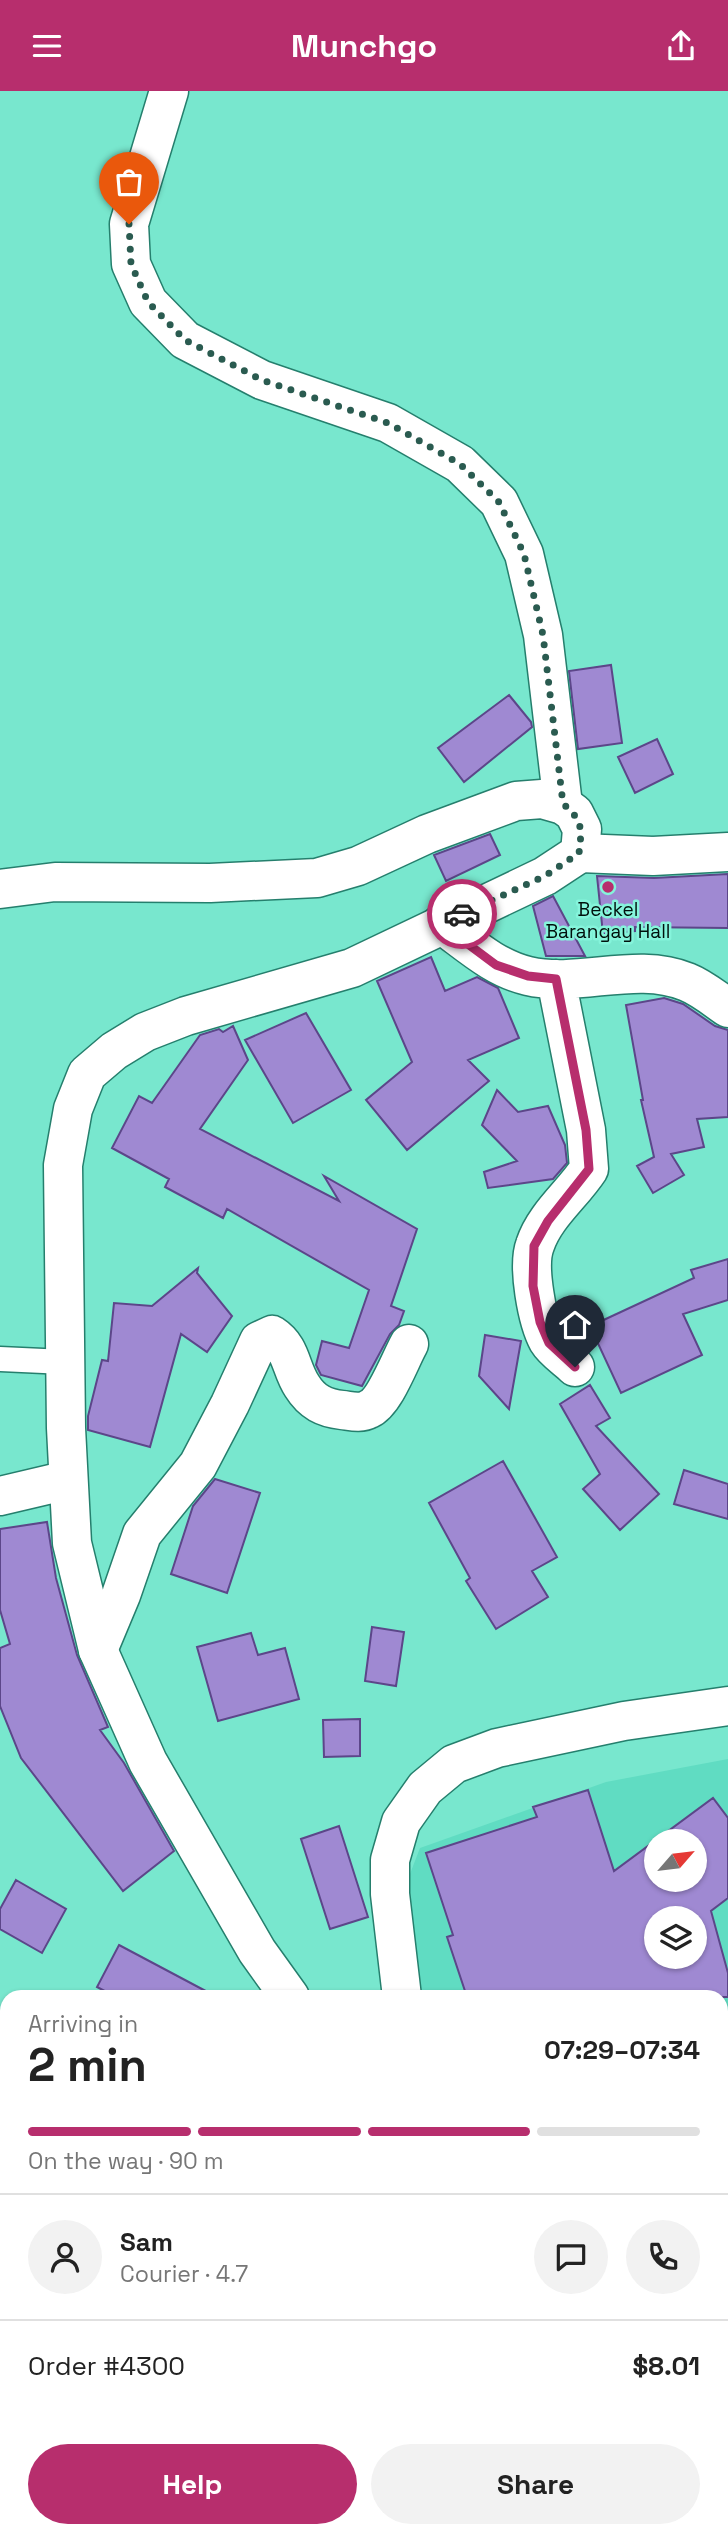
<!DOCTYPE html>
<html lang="en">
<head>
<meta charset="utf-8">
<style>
	:root { --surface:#fff; --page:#f2f2f2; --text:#222; --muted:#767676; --line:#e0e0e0; --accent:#b72e6d }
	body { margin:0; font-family:"Space Grotesk",sans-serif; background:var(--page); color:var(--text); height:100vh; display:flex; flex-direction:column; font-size:26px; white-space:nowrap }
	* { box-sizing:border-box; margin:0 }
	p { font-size:23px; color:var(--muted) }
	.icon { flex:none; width:38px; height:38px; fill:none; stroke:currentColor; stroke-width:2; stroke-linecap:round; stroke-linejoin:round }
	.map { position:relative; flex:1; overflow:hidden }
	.drawer { position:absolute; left:0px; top:1899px; width:728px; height:548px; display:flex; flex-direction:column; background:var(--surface); border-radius:21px 21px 0 0; box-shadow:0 2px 5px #0004 }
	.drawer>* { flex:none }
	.needle { width:46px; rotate:62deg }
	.buttons { position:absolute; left:644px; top:1738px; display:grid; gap:14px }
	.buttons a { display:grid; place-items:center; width:63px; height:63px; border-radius:50%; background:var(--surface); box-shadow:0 2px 5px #0004; font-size:35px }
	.pin { position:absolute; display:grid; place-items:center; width:60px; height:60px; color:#fff; margin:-72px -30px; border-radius:50% 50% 50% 0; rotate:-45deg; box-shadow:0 0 7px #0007 }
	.pin .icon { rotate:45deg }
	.courier { position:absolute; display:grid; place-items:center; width:70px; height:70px; margin:-35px; border:5px solid #b72e6d; border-radius:50%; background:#fff; color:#222; box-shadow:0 2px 9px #0007 }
	.headline em { font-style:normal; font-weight:600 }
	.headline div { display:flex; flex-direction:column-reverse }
	.headline { display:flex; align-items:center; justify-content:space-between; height:119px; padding:0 28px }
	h1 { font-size:46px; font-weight:600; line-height:52px }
	.bar { display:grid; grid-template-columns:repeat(4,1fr); gap:10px 7px; align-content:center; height:84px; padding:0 28px }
	.bar i { height:9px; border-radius:5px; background:var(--line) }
	.bar .selected { background:var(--accent) }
	.bar p { grid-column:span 4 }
	.line { display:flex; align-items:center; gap:18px; padding:0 28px; border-top:2px solid var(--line) }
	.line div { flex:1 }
	.round { display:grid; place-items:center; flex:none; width:74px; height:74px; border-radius:37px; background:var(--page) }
	.primary-button { display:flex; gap:14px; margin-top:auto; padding:14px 28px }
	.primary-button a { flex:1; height:80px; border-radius:42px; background:var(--accent); color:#fff; font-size:28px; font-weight:600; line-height:80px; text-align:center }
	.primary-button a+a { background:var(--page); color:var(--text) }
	header { display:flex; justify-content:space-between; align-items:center; height:91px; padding:0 28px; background:var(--accent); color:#fff; font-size:32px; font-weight:600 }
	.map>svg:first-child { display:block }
	.built { fill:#60dcc2; fill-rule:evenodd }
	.green { fill:#f49fbd }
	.building { fill:#9f89d2; stroke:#5c4689; stroke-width:2; fill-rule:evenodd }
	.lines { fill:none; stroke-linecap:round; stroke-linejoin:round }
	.service-casing { stroke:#257f6d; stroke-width:27 }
	.minor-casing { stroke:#257f6d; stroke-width:41 }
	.tertiary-casing { stroke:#257f6d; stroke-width:41 }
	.primary-casing { stroke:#257f6d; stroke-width:41 }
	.service { stroke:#fff; stroke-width:24 }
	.minor { stroke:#fff; stroke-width:38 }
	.tertiary { stroke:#fff; stroke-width:38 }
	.primary { stroke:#fff; stroke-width:38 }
	.done { stroke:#2a5b50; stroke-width:7; stroke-dasharray:0 12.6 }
	.route { stroke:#b72e6d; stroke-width:9 }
	.poi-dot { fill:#b72e6d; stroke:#85f4db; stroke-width:2.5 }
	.labels { text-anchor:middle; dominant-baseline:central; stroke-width:5; stroke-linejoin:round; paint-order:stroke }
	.poi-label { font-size:19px; fill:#00100c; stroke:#85f4db }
</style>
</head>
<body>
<header><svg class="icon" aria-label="menu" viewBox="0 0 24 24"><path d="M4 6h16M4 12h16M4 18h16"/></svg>Munchgo<svg class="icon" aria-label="share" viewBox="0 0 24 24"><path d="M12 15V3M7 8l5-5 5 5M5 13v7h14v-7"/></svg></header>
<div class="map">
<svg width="728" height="2446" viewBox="0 0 728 2446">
	<rect width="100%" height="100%" fill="#78e7ce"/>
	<!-- built -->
	<path class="built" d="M728,1668v767l-3,-1 -4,-12v-516h-312l-11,-92 22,-57 186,-66zM656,1750h39v38h-39zM656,1827h39v39h-39z"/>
	<!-- green -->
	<path class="green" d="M728,1926v203l-7,2v-203z"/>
	<!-- building -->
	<path class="building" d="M611,574l11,78 -44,6 -9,-78z
		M509,604l22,27 1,5 -68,55 -26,-34z
		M657,648l16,35 -38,19 -17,-36z
		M490,743l10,21 -54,26 -12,-26z
		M728,783v54l-93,-1v4l-32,3 -6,-58 57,2z
		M553,805l32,60h-39l-13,-50z
		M431,866l14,34 32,-14 21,11 21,50 -51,22 21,21 -82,69 -41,-50 46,-38 -35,-81z
		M664,907l19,6 32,22 13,4v87l-31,2 7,28 -33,7 13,21 -31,18 -16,-27 17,-9 -13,-57h2l-17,-95z
		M306,922l45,77 -58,33 -48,-83z
		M233,935l15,34 -48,69 139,72 -15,-25 93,53 -26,77 13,5 -5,14 -9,9 -28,52 -41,-11 -5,-10 6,-24 27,7 20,-58 -142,-81 -4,9 -58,-31 4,-8 -57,-31 27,-52 13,7 48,-68 19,-6 4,3z
		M497,999l21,22 30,-6 17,39 2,18 -14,16 -65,9 -4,-16 33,-11 -35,-36z
		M728,1168v41l-45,14 19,41 -81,38 -26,-56v-13l99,-46 -3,-8z
		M198,1177l-1,5 35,43 -25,36 -26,-18 -31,113 -62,-17v-14l14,-56 6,1 6,-58 38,3z
		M485,1244l36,6 -12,68 -30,-33z
		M590,1294l20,33 -14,8 63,68 -39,36 -37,-41 17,-15 -40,-70z
		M503,1370l54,96 -25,14 16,26 -52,32 -30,-48 4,-3 -41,-75z
		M684,1379l44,14v35l-54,-15z
		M215,1388l45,14 -33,100 -56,-19 22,-68z
		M47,1431l9,56 21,77 31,72 -8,3 24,33 50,88 -51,40 -102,-133 -21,-52v-58l10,-4 -10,-34v-81z
		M372,1536l32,5 -8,54 -31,-5z
		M251,1542l7,22 27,-7 14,51 -81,22 -21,-74z
		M360,1628v37l-36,1 -1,-37z
		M588,1699l26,81 99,-73 15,20v80l-17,13 17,62v24h-261l-20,-60 6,-2 -27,-82 111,-36 -4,-10zM656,1750h39v38h-39zM656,1827h39v39h-39z
		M339,1735l29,91 -38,12 -29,-90z
		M16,1789l50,29 -24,44 -42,-24v-20z
		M119,1854l98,52h-101l-19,-10z"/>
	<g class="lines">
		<!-- service casing -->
		<g class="service-casing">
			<path id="service" d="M0,1268l65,3"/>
		</g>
		<!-- minor casing -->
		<g class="minor-casing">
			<path id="minor" d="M169,0l-40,133 2,40 17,38 37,38 77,40 126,43 72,41 39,38 25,52 19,81 20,170
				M580,762l73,3 75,-4
				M441,833c28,20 53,44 87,52 52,12 108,-15 159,6 15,6 28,17 41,26
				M556,888l30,151 3,39c-17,26 -44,46 -54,76 -8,21 2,76 13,96 6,10 19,18 27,26
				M0,1405l68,-16
				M98,1559l23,-55 21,-61 56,-69 32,-61 29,-63 13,-6c20,13 18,33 30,51 10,16 22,22 40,24 9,1 18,4 27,-1 16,-7 31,-49 40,-65
				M402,1906l-12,-103v-34l11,-38 24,-34 29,-24 43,-16 127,-27 104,-15"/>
		</g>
		<!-- tertiary casing -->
		<g class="tertiary-casing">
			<path id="tertiary" d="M0,798l55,-7 155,1 107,-5 41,-12 69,-32 89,-33 26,-2 21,6 11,8 8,16 -2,24 -35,23 -193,92 -166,48 -41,16 -31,19 -27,23 -14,35 -10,56 3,263 6,115 26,107 50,112 109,189 33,46
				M689,2440l2,6"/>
		</g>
		<!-- primary casing -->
		<g class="primary-casing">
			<path id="primary" d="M0,2148l7,6
				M447,2440l2,6"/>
		</g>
		<!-- service -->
		<use href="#service" class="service"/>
		<!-- minor -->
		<use href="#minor" class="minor"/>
		<!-- tertiary -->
		<use href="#tertiary" class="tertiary"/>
		<!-- primary -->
		<use href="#primary" class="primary"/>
	</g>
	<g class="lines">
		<!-- done -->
		<path class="done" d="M129,133l2,40 17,38 37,38 77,40 126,43 72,41 39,38 25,52 19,81 20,169c20,16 19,25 16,49l-34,23 -83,38"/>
		<!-- route -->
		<path class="route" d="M462,823l-21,10 55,41 32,11 28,3 30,151 3,39 -41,52 -14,25 -1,40 7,36 9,21 26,24"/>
	</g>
	<!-- markers -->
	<circle class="poi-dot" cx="608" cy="796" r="7"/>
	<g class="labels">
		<!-- poi labels -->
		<g class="poi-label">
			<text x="608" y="818">Beckel<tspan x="608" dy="22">Barangay Hall</tspan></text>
		</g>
	</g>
</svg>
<div class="buttons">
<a><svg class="needle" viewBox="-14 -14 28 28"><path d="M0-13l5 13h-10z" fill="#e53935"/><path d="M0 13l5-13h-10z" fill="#767676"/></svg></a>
<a><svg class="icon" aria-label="layers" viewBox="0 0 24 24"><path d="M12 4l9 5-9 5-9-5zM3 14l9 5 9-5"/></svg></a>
</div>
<div class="pin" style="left:129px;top:133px;background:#ea580c"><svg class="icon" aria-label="bag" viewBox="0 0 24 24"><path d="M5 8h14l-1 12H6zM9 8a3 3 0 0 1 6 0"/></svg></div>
<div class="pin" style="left:575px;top:1276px;background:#1f2937"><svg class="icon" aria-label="home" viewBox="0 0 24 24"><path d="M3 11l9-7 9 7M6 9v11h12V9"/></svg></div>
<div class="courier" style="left:462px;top:823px"><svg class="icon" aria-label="car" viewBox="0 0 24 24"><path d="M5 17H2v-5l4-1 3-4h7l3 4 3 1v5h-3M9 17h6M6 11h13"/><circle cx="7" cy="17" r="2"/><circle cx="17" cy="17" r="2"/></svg></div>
<section class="drawer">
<div class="headline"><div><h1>2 min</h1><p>Arriving in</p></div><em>07:29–07:34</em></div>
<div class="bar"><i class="selected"></i><i class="selected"></i><i class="selected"></i><i></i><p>On the way · 90 m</p></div>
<div class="line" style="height:126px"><a class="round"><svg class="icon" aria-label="person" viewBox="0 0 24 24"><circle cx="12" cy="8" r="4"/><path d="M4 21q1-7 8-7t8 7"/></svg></a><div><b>Sam</b><p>Courier · 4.7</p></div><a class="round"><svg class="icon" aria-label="chat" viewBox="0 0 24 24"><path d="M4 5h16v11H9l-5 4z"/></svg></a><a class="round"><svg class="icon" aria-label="phone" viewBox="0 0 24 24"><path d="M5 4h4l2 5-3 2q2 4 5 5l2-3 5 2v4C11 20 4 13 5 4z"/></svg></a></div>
<div class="line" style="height:91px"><div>Order #4300</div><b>$8.01</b></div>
<div class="primary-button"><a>Help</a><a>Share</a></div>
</section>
</div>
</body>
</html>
